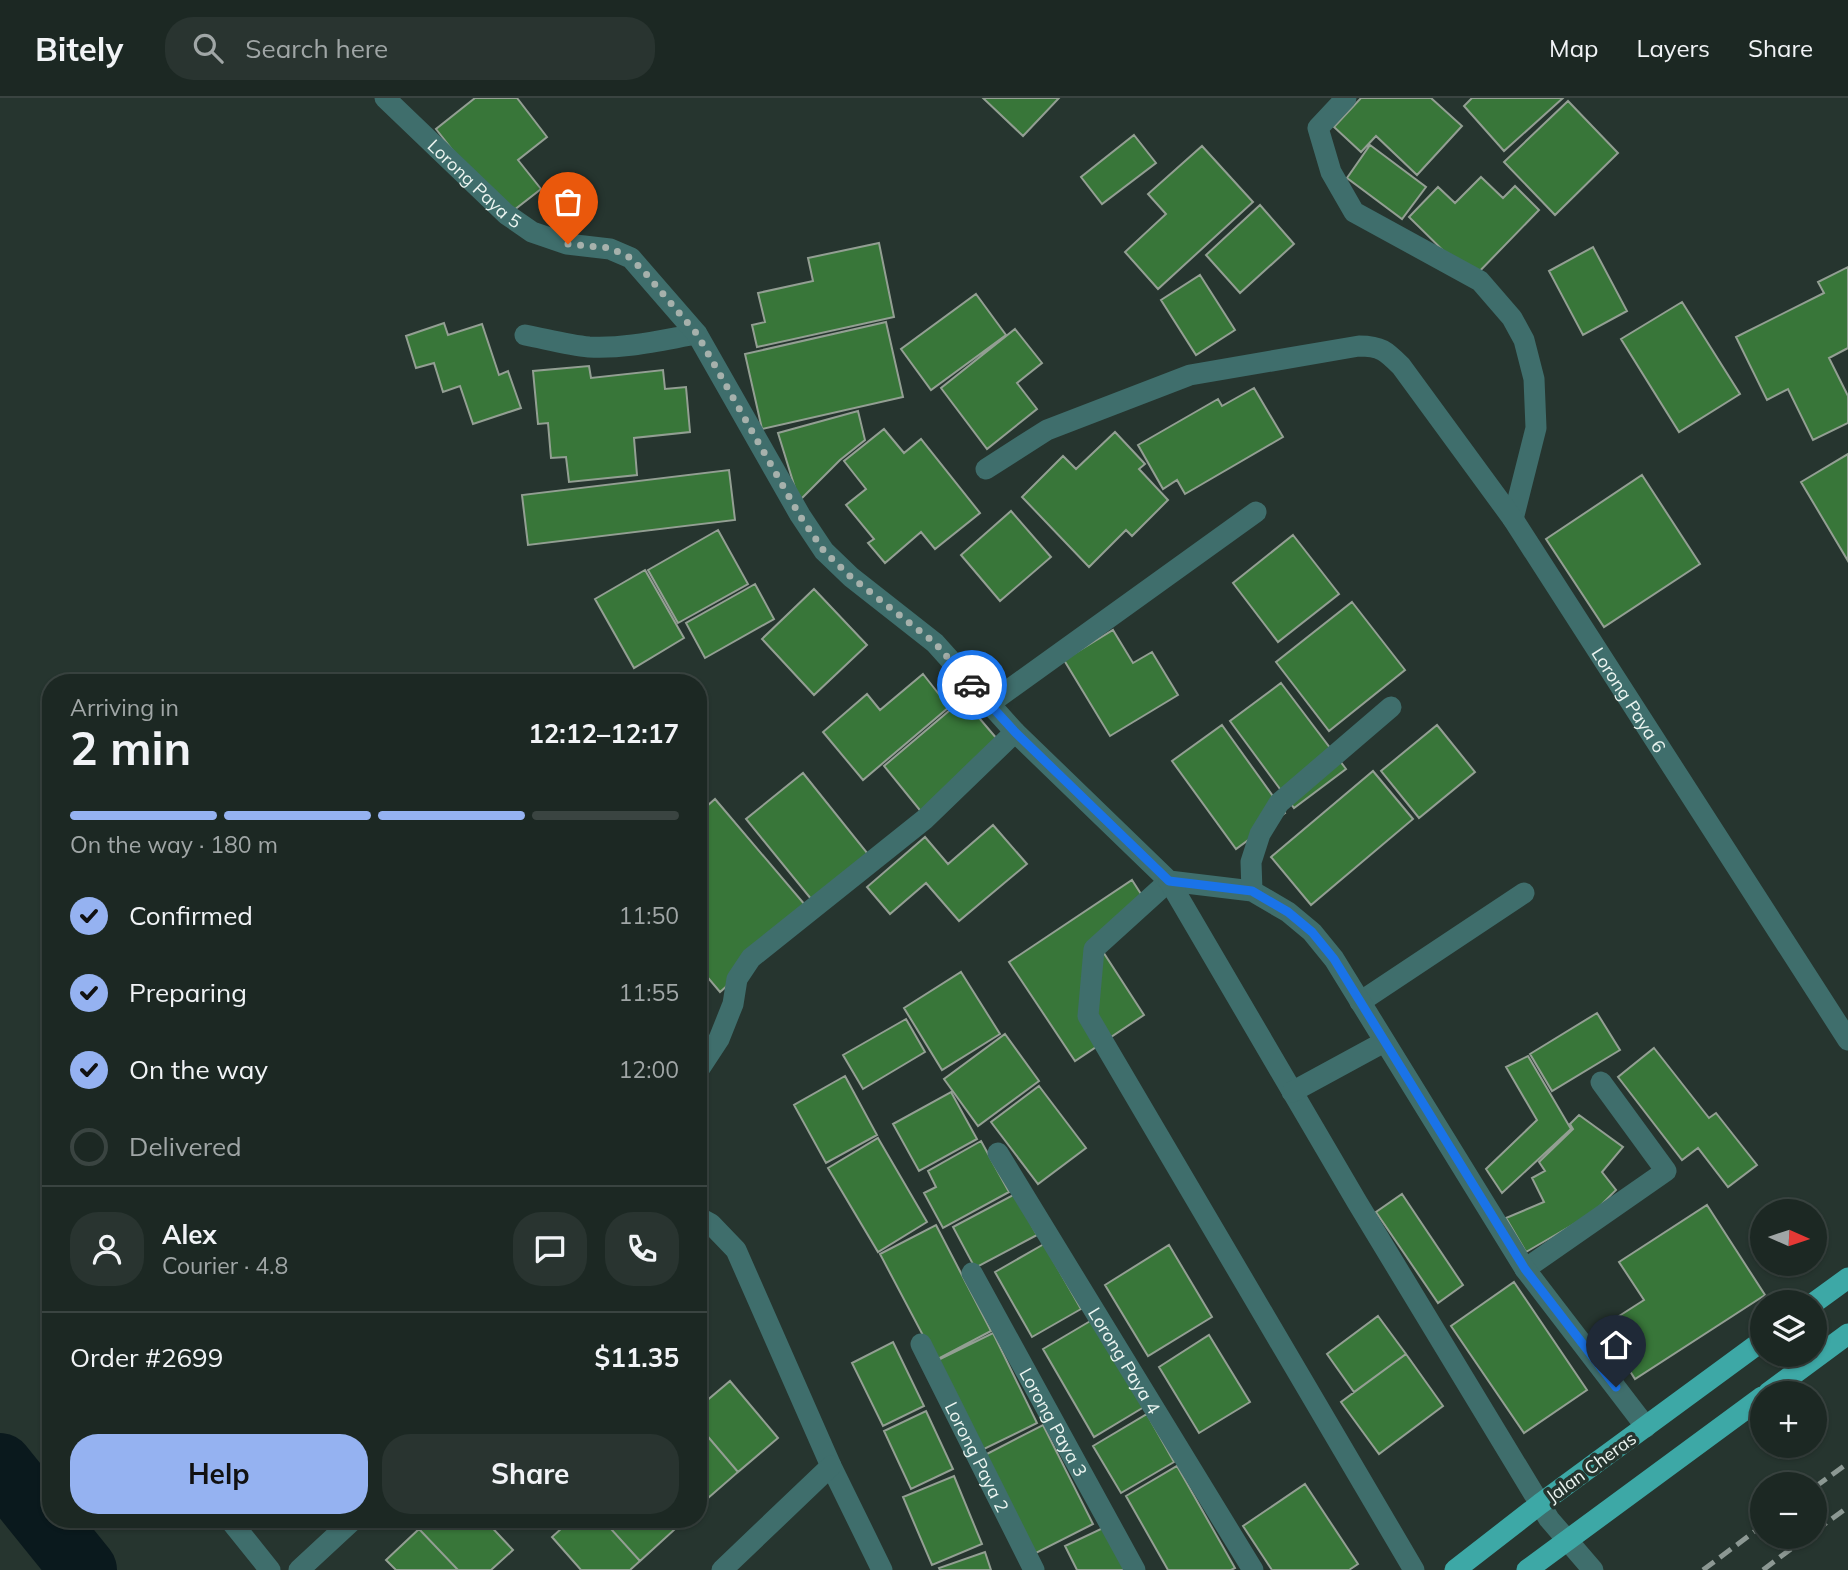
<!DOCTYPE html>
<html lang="en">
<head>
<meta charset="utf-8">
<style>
	:root { --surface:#1c2823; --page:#293430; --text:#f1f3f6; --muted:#a0a6a6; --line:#3a4441; --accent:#95b2f1 }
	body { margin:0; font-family:Mulish,sans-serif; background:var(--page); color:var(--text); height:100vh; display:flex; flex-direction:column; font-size:26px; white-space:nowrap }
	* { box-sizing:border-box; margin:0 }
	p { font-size:23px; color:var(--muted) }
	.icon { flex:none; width:38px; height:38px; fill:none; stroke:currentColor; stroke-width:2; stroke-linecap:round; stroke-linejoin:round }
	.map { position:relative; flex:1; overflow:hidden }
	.sheet { position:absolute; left:42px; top:576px; width:665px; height:854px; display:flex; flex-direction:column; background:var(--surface); border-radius:28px; box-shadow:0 2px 5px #0004,0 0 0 2px var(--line) }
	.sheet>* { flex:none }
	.needle { width:46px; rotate:93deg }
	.tools { position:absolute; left:1750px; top:1101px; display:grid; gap:14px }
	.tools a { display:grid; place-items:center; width:77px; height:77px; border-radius:50%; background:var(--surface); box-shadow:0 2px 5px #0004,0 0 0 2px var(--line); font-size:35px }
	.pin { position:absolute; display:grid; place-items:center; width:60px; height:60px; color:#fff; margin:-72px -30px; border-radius:50% 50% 50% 0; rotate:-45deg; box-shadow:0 0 7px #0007 }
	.pin .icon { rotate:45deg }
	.courier { position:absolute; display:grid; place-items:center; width:70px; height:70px; margin:-35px; border:5px solid #1a73e8; border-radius:50%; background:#fff; color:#222; box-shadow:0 2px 9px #0007 }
	.head em { font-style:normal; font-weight:700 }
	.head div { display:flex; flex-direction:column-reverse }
	.head { display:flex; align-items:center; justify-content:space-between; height:119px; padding:0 28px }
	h1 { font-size:46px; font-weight:700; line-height:52px }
	.bar { display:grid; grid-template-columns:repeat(4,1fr); gap:10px 7px; align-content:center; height:84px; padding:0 28px }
	.bar i { height:9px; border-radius:5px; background:var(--line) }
	.bar .current { background:var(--accent) }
	.bar p { grid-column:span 4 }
	.line { display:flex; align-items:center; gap:18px; padding:0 28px; border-top:2px solid var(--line) }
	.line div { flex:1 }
	.round { display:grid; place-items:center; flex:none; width:74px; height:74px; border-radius:28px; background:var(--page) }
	ol { padding:0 28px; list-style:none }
	li { display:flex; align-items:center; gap:21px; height:77px }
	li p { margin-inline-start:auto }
	li .icon { padding:7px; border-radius:50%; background:var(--accent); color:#111; stroke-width:4 }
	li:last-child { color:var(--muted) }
	li i { width:38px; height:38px; border:4px solid var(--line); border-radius:50% }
	.button { display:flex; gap:14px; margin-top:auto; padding:14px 28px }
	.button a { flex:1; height:80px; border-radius:28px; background:var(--accent); color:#111; font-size:28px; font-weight:700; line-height:80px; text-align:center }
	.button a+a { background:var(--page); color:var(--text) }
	header { display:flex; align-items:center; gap:42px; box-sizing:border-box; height:98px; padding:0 35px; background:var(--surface); border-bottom:2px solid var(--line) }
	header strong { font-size:33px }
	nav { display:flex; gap:38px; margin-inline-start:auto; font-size:24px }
	.search { width:490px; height:63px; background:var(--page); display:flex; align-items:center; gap:18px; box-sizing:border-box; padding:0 24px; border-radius:28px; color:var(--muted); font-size:26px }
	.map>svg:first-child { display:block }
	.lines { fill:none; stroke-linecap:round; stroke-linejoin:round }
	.river { stroke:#0a191d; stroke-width:66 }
	.building { fill:#387639; stroke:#939f93; stroke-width:2 }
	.lane { stroke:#3f6e6c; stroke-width:21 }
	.street { stroke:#3f6e6c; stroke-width:21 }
	.primary { stroke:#3da8a6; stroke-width:21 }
	.rail { stroke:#8c9893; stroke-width:5; stroke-dasharray:14 7; stroke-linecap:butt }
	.done { stroke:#a6b1ac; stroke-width:7; stroke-dasharray:0 12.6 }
	.route { stroke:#1a73e8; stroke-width:9 }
	.labels { text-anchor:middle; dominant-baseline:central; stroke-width:7; stroke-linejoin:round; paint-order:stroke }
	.street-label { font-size:18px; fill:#ebf4f0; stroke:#26352f }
</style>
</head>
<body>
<header>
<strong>Bitely</strong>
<div class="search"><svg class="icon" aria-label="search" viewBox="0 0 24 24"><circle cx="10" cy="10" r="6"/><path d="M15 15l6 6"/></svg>Search here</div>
<nav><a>Map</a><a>Layers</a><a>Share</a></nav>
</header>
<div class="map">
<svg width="1848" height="1472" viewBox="0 0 1848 1472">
	<rect width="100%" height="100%" fill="#26352f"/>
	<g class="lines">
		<!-- river -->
		<path class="river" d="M0,1368l84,104"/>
	</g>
	<!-- building -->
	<path class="building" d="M475,0h42l30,39 -29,23 23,29 -36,28 -69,-88z
		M983,0h76l-36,38z
		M1361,0h70l31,28 -45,49 -41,-39 -15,16 -27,-25z
		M1472,0h91l-59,53 -40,-45z
		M1568,3l50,52 -63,62 -51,-53z
		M1134,37l22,28 -54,41 -21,-27z
		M1370,47l56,42 -24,32 -55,-41z
		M1202,48l51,56 -95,87 -33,-37 41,-38 -18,-20z
		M1481,79l22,21 12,-12 24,24 -67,69 -63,-62 29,-30 17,16z
		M1260,107l34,39 -54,49 -34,-38z
		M879,145l15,74 -137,30 -5,-22 13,-3 -7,-29 55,-12 -5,-23z
		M1593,149l34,64 -44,24 -34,-64z
		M1848,169v81l-19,10 19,38v27l-35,17 -25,-51 -21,11 -31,-63 88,-44 -6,-11z
		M1200,177l35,55 -39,25 -35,-55z
		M976,196l30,41 -75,55 -30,-41z
		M1682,204l58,92 -61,38 -58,-93z
		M886,224l17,75 -141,32 -17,-75z
		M444,225l4,12 34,-11 17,51 9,-4 13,37 -48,16 -13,-38 -17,6 -9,-29 -18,5 -10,-32z
		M1015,231l27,34 -25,20 20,26 -50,40 -46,-61z
		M589,268l2,12 72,-8 2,19 21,-2 4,45 -56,6 3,37 -68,7 -3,-25 -15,1 -3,-35 -10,1 -5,-53z
		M1254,290l29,49 -98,57 -8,-14 -14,9 -25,-44 80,-46 4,7z
		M858,313l7,29 -25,20 -41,41 -21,-68z
		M884,331l20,24 17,-14 59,74 -45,36 -14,-17 -36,31 -17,-20 6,-4 -28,-34 20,-16 -22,-28z
		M1115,334l30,32 -6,5 29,31 -36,36 -6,-6 -37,37 -67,-70 41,-41 13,13z
		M1848,356v107l-47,-79z
		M729,372l6,50 -207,25 -6,-50z
		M1642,377l58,89 -96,63 -58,-88z
		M1011,413l40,46 -51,44 -39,-46z
		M718,432l30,54 -70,39 -30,-53z
		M1293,437l46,59 -61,48 -45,-59z
		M645,472l39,68 -50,30 -39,-69z
		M755,486l19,35 -69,39 -19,-35z
		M814,491l53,56 -53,50 -52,-56z
		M1352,504l53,68 -76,61 -53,-69z
		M1113,532l20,33 19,-11 26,43 -68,41 -46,-76z
		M923,576l26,33 -86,73 -40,-48 44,-38 13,16z
		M1281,585l65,86 -52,39 -64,-87z
		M963,601l40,47 -80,68 -39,-48z
		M1222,627l63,88 -49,36 -64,-88z
		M1437,627l38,47 -56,46 -38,-47z
		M1373,673l40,48 -102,86 -40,-48z
		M803,675l69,86 -56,46 -70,-86z
		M715,701l96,113 -91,80 -22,-26v-152z
		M993,727l34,39 -68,57 -33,-38 -36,31 -23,-27 58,-50 23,27z
		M1132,782l18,28 -52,36 46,71 -69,46 -66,-99z
		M961,874l39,62 -58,36 -38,-62z
		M1597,915l23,37 -68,41 -22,-37z
		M906,921l19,33 -62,37 -20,-34z
		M1005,936l34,47 -61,45 -34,-47z
		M1654,950l55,70 7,-5 41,52 -29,22 -30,-39 -16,12 -64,-83z
		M1528,958l43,73 -69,64 -16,-24 51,-49 -31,-53z
		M845,978l32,59 -51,28 -32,-58z
		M1039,988l47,62 -48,36 -47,-62z
		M951,994l26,47 -58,32 -26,-47z
		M1579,1017l44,32 -21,25 14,18 -23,23 -67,39 -20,-34 38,-16 -12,-24 13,-7 -6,-9 34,-33 -3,-5z
		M878,1040l49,84 -49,30 -50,-84z
		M981,1043l28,51 -66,36 -19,-35 12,-6 -8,-16z
		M1015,1096l22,41 -62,33 -22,-41z
		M1402,1096l61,91 -25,18 -62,-91z
		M1707,1107l58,90 -130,84 -33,-52 42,-27 -25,-38z
		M936,1127l55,106 -55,29 -56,-106z
		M1044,1146l37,65 -49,28 -37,-65z
		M1169,1147l43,72 -64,39 -43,-71z
		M1514,1184l73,108 -63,43 -73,-107z
		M1378,1218l28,38 -52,38 -27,-38z
		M1092,1222l52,87 -50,30 -51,-88z
		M993,1235l44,90 -55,27 -44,-90z
		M1209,1237l41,67 -51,31 -40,-66z
		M893,1244l31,64 -41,20 -31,-63z
		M1406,1256l37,52 -64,48 -38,-52z
		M730,1283l48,57 -40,34 -40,-47v-17z
		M926,1313l27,58 -42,20 -27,-58z
		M1147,1316l27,48 -53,31 -28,-47z
		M698,1327l40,47 -38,33 -2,-1z
		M1043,1327l50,99 -63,32 -49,-99z
		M1177,1368l58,102 -4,2h-63l-42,-74z
		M954,1378l28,68 -50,21 -29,-68z
		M1305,1386l53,80 -9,6h-77l-29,-44z
		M430,1421h54l29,31 -22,20h-33l-39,-41z
		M572,1421h30l38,42 -10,9h-49l-29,-33z
		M602,1421h63l9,11 -34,31z
		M1105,1429l21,43h-49l-12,-24z
		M419,1431l39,41h-62l-10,-10z
		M985,1454l6,18h-51l-1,-2z"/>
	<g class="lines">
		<!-- lane -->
		<path class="lane" d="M525,237c21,4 43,10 64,12 37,2 73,-7 108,-13
			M1169,783l-75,68 -6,67 326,554
			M1360,904l164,-109
			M1525,1171l141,-98 -65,-89
			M1540,1406l9,15 44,51"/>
		<!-- street -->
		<g class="street">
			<path id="s1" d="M385,0l121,116 26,18 35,12 43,5 21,9 66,76 103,181 24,36 27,26 84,66 80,89 154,149 83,10 36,21 24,20 22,27 191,310 121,158"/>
			<path d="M1346,0l-28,30 13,44 23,40 126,69 32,37 12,22 10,39 2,49 -23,91"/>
			<path id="s2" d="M986,371l61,-39 143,-55 169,-29c22,0 27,5 42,20l112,153 335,521"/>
			<path d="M989,606l267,-192"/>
			<path d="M1169,783l188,321 183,302"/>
			<path d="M1252,793l-1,-29 9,-28 19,-31 112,-96"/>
			<path d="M698,973l21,-32 14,-35 4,-25 14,-21 174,-139 90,-87"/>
			<path d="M1292,994l92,-50"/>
			<path id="s3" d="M998,1055l255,417"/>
			<path d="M698,1119l13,7 25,26 95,216 51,104"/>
			<path id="s4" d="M972,1175l163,297"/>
			<path id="s5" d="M921,1246l113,226"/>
			<path d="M229,1421l41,51"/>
			<path d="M299,1472l55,-51"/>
			<path d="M722,1472l109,-104"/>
		</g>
		<!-- primary -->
		<path class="primary" d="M1815,1204l33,-24
			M1768,1295l80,-59
			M1455,1472l85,-66 222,-163
			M1527,1472l235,-173"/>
		<!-- rail -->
		<path class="rail" d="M1815,1389l33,-24
			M1815,1433l33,-24
			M1703,1472l59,-44
			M1763,1472l45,-34"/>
	</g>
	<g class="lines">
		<!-- done -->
		<path class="done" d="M568,146l42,4 21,10 16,17 50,59 103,182 24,35 27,26 84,66 37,42"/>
		<!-- route -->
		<path class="route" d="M972,587l43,47 154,149 83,10 36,21 24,20 22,27 191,310 91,118"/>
	</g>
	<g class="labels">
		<!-- street labels -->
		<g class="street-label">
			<text stroke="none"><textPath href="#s1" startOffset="124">Lorong Paya 5</textPath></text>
			<text stroke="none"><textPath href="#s2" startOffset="850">Lorong Paya 6</textPath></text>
			<text stroke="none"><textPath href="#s3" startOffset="243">Lorong Paya 4</textPath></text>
			<text stroke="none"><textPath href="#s4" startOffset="170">Lorong Paya 3</textPath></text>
			<text stroke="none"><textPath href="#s5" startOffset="126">Lorong Paya 2</textPath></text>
			<text transform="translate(1591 1369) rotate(-36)">Jalan Cheras</text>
		</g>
	</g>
</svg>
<div class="tools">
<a><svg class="needle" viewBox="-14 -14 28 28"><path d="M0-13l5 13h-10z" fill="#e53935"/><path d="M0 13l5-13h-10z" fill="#a0a6a6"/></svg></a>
<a><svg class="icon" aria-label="layers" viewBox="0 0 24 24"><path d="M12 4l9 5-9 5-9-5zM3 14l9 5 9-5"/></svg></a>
<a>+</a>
<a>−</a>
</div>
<div class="pin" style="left:568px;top:146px;background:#ea580c"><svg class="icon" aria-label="bag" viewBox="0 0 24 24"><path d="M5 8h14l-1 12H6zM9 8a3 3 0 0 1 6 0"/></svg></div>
<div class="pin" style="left:1616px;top:1289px;background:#1f2937"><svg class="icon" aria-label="home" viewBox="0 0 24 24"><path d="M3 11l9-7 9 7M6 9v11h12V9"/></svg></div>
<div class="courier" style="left:972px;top:587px"><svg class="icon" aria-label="car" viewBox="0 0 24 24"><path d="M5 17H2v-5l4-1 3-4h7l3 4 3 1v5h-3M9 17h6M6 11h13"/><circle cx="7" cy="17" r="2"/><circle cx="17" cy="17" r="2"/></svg></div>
<section class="sheet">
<div class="head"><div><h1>2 min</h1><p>Arriving in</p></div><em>12:12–12:17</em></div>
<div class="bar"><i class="current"></i><i class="current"></i><i class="current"></i><i></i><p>On the way · 180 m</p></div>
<ol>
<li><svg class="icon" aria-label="check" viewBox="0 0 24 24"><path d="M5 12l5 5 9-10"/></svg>Confirmed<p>11:50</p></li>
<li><svg class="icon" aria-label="check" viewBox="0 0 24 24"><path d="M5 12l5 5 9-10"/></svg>Preparing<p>11:55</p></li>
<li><svg class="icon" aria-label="check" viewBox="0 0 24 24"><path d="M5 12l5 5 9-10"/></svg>On the way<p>12:00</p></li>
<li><i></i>Delivered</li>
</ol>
<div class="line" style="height:126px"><a class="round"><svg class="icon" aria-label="person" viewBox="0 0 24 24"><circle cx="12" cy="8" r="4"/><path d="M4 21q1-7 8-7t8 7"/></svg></a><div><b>Alex</b><p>Courier · 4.8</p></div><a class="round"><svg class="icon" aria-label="chat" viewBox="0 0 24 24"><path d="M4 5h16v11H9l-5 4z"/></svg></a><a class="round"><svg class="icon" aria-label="phone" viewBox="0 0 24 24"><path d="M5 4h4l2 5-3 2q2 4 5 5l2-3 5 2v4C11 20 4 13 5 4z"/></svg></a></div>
<div class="line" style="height:91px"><div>Order #2699</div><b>$11.35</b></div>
<div class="button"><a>Help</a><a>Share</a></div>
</section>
</div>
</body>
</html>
